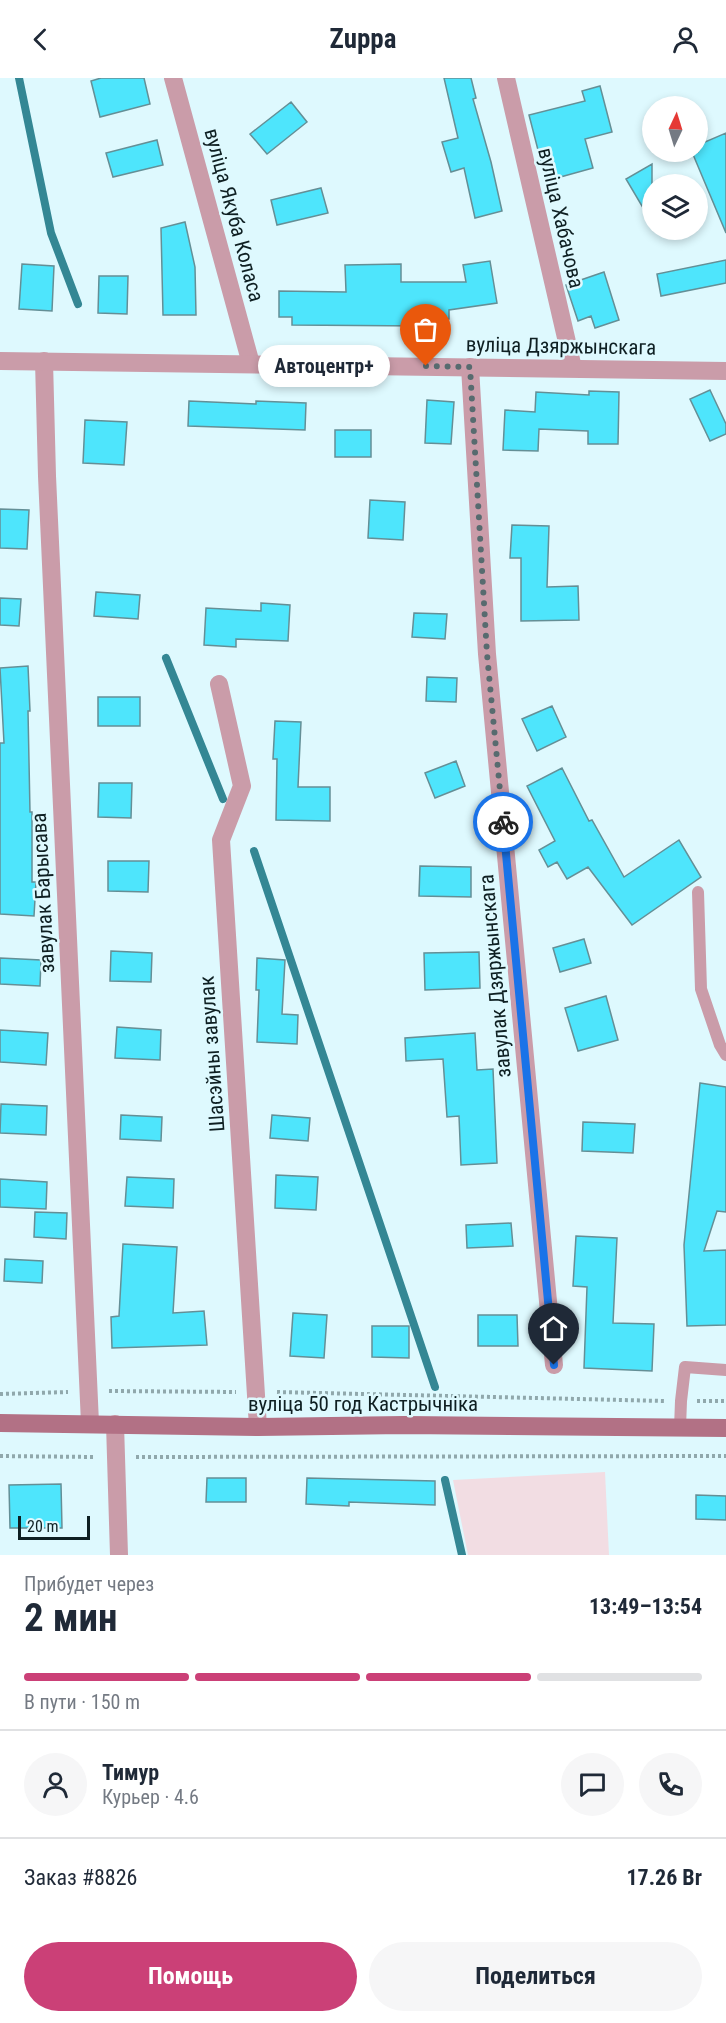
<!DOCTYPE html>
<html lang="ru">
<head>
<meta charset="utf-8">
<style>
	:root { --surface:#fff; --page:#f6f6f7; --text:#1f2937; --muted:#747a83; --line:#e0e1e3; --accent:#cb4077 }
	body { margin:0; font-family:"Roboto Condensed",sans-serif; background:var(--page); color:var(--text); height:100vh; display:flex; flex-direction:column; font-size:22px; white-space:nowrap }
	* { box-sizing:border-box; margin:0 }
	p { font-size:20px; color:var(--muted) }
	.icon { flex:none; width:33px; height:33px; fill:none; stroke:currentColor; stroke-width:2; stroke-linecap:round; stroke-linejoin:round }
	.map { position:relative; height:1477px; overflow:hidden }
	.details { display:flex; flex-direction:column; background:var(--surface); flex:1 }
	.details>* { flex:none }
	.needle { width:39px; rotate:4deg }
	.tools { position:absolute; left:642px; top:18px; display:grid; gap:12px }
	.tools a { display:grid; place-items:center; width:66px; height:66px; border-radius:50%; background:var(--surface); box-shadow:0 3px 9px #0003; font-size:30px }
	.scale { position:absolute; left:18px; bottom:15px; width:72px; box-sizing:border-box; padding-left:6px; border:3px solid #0e1f22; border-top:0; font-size:16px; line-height:21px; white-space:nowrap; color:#0e1f22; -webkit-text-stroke:4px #def9fe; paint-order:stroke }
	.pin { position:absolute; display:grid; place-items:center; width:51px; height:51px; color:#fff; margin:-62px -26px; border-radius:50% 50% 50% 0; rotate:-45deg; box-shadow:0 0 6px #0007 }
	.pin .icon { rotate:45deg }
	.courier { position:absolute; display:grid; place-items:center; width:60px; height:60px; margin:-30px; border:4px solid #1a73e8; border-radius:50%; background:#fff; color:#222; box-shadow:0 2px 8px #0007 }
	.bubble { position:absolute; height:42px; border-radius:21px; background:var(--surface); box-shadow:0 3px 9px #0003; font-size:20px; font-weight:700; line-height:42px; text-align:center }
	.summary em { font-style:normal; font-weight:700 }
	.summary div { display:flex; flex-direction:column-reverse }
	.summary { display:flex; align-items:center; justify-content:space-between; height:102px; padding:0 24px }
	h1 { font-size:39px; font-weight:700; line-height:45px }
	.bar { display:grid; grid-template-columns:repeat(4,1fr); gap:9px 6px; align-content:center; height:72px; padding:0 24px }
	.bar i { height:8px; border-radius:4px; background:var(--line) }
	.bar .active { background:var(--accent) }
	.bar p { grid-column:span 4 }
	.line { display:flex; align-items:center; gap:15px; padding:0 24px; border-top:2px solid var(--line) }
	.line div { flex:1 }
	.round { display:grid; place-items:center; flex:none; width:63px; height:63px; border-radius:32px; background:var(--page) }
	.cta { display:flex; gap:12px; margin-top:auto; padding:12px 24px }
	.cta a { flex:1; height:69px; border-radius:36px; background:var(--accent); color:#fff; font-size:24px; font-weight:700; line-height:69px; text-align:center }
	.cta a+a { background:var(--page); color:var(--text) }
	header { display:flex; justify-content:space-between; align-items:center; height:78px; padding:0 24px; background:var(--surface); font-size:27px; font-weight:700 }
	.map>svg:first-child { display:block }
	.green { fill:#f2dde3 }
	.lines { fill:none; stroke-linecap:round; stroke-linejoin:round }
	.stream { stroke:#348794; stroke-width:8 }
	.building { fill:#4ee5fc; stroke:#648f96; stroke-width:1.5 }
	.path { stroke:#90a8ac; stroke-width:4; stroke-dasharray:3 3; stroke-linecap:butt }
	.service { stroke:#ca9ca9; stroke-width:12 }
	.minor { stroke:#ca9ca9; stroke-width:18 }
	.tertiary { stroke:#ca9ca9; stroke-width:18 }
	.secondary { stroke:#b27185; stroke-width:18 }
	.done { stroke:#576b6f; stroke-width:6; stroke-dasharray:0 10.8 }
	.route { stroke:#1a73e8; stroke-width:8 }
	.labels { text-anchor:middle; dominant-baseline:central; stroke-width:5; stroke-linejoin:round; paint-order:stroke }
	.street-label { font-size:21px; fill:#0e1f22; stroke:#def9fe }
</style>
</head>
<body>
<header><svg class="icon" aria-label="back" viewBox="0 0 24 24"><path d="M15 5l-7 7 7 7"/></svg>Zuppa<svg class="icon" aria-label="person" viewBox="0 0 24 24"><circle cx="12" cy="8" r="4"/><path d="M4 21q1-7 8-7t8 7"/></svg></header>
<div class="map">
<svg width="726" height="1477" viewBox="0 0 726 1477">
	<rect width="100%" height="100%" fill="#def9fe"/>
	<!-- green -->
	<path class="green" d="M605,1394l4,83h-141l-15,-75z"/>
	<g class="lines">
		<!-- stream -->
		<path class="stream" d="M19,0l32,155 27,71
			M166,580l57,141
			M254,773l181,536
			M445,1402l17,75"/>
	</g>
	<!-- building -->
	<path class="building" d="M101,0h43l6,26 -50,13 -9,-36z
		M444,0h27l5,20 -3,1 18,63 11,49 -27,7 -11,-50 -13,4 -9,-30 16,-4z
		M600,8l12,46 -27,7 8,29 -47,13 -17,-66 56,-14 -3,-10z
		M291,24l16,20 -40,32 -17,-20z
		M726,55v100l-34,-81h6v-7z
		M157,62l6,25 -50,12 -7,-24z
		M652,86v59l-26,-44z
		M321,110l7,25 -51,12 -6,-25z
		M185,144l10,45 1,48h-33l-2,-87z
		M726,182v23l-65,13 -4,-22z
		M490,183l7,42 -48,7v9l-28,-1 1,8 -130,-1v-8h-13v-26l67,1 -1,-27 56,-1v18h65l-3,-17z
		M22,186l32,2 -2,45 -33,-2z
		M604,194l15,48 -24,8 -4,-12 -13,5 -12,-36z
		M99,198h29l-1,38 -29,-1z
		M710,312l16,34v10l-16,7 -20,-42z
		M589,313l30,1 -1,52h-30v-13l-49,-2 -1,22 -35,-1 2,-40 30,2 1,-20 53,3z
		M427,322l27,2 -3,42 -26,-1z
		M189,323l67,3v-3l50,2 -1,27 -117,-4z
		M85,342l42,2 -3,43 -41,-2z
		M335,352h36v27h-36z
		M370,422l35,2 -2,38 -35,-2z
		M0,431l29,1 -2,39 -27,-1z
		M512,447l37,1 -2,61 31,-1 1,34 -58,1v-63h-11z
		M96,514l44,3 -2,24 -44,-3z
		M0,520l21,1 -2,27 -19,-1z
		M261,525l29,2 -2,36 -52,-2v8l-32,-2 2,-37 55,3z
		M414,535l33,1 -2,25 -33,-2z
		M28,588l2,45h-2l2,101h2v70h4l-2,34 -34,-2v-171h4l-4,-75z
		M427,599l30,1 -1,24 -30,-1z
		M98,619h42v29h-42z
		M552,628l14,31 -29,14 -15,-32z
		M275,643l26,1 -3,65h32v34l-54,-1 1,-61h-4z
		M456,683l9,25 -30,12 -10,-25z
		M562,690l27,53 3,-1 32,57 55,-37 22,37 -69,48 -44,-58 -21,12 -10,-17 -9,5 -9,-17 16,-9 -28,-55z
		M99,705h33l-1,35 -33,-1z
		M108,783h41l-1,31 -40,-1z
		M420,788l51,1v30l-52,-1z
		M584,861l7,24 -31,9 -7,-24z
		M111,873l41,2 -1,29 -41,-1z
		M479,874l1,36 -55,2 -1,-37z
		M0,880l41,2 -1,26 -40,-2z
		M257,880l28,2 -3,54 16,1 -1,29 -40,-2 2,-52h-3z
		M606,918l12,44 -40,11 -13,-43z
		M117,949l44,3 -1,30 -45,-2z
		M0,952l48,3 -2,32 -46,-3z
		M475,955l2,37 16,-1 4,94 -36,2 -2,-49 -12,1 -4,-58 -37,2 -1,-23z
		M700,1005l26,4v125l-9,-1 -13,40 22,-1v75l-39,1 -3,-81z
		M1,1026l46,2 -1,29 -46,-2z
		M121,1037l41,2 -1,24 -41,-2z
		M272,1037l38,3 -2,23 -38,-3z
		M583,1044l52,2 -2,29 -51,-2z
		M276,1097l42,2 -2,33 -41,-2z
		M127,1099l47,2 -1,29 -48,-2z
		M0,1101l47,3 -1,27 -46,-2z
		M35,1134l32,1 -1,26 -32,-2z
		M511,1145l2,23 -46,2 -1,-23z
		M576,1158l41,2 -4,85 41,1 -2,47 -68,-3 3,-81 -14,-1z
		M123,1166l54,3 -4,66 31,-2 3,34 -95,3 -1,-31 8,-1z
		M5,1181l38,2 -1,22 -38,-2z
		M293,1235l34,2 -3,43 -34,-2z
		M478,1237h39l1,31h-40z
		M372,1248h37v32l-37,-1z
		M207,1400h39v24h-40z
		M307,1400l128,3v24l-86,-3v4l-43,-2z
		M61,1406l1,44h-52l-1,-43z
		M696,1417l30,1v24l-30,-1z"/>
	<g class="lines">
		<!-- path -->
		<path class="path" d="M109,1313l127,1
			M277,1314l388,9
			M0,1316l68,-2
			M697,1323h29
			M0,1378l95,1
			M136,1379l590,-1"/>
		<!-- service -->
		<path class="service" d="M698,814l3,97 19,56 6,10
			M680,1350l1,-27 4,-34 41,3"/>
		<!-- minor -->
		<path class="minor" d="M173,0l78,286
			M506,0l67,290
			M44,283l3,115 43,947
			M470,289l17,287 67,711
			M219,606l23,102 -21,54 37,587
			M115,1346l4,131"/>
		<!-- tertiary -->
		<path class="tertiary" d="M0,283l726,10"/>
		<!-- secondary -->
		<path class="secondary" d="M0,1345l258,4 146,-2 322,3"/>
	</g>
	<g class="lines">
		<!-- done -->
		<path class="done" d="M426,288l44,1 17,287 16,168"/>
		<!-- route -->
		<path class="route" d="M503,744l51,543"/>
	</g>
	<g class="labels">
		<!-- street labels -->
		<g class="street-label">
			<text transform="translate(234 137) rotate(75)">вуліца Якуба Коласа</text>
			<text transform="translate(561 140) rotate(77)">вуліца Хабачова</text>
			<text transform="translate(561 268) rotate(1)">вуліца Дзяржынскага</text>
			<text transform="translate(43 815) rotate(-93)">завулак Барысава</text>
			<text transform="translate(495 898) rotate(-95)">завулак Дзяржынскага</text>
			<text transform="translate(212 976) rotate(-94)">Шасэйны завулак</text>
			<text x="363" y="1326">вуліца 50 год Кастрычніка</text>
		</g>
	</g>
</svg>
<div class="tools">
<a><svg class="needle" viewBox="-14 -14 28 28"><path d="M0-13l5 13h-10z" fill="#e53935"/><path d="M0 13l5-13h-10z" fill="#747a83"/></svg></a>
<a><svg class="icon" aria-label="layers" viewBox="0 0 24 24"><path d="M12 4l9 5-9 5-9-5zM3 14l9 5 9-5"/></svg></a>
</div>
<div class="scale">20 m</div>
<div class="pin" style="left:426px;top:288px;background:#ea580c"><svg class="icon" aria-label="bag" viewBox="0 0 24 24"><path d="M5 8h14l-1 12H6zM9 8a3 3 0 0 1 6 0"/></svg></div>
<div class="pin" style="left:554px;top:1287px;background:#1f2937"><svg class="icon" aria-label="home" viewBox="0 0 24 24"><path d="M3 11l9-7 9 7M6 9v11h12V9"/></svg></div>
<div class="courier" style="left:503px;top:744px"><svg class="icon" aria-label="bike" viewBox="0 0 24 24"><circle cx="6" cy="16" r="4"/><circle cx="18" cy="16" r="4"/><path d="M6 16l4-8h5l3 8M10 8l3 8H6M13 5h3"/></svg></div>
<div class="bubble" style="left:258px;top:267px;width:132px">Автоцентр+</div>
</div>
<section class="details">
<div class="summary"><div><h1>2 мин</h1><p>Прибудет через</p></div><em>13:49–13:54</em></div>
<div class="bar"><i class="active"></i><i class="active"></i><i class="active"></i><i></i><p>В пути · 150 m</p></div>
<div class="line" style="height:108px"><a class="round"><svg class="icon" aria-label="person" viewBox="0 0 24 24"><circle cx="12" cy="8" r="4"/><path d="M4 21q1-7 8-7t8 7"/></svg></a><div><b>Тимур</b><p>Курьер · 4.6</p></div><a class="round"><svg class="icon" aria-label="chat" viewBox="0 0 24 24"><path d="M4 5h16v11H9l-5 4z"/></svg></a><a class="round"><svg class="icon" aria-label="phone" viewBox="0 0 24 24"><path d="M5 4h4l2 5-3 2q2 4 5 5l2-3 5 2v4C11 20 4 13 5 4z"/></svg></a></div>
<div class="line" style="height:78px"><div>Заказ #8826</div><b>17.26 Br</b></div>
<div class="cta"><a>Помощь</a><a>Поделиться</a></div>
</section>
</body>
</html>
